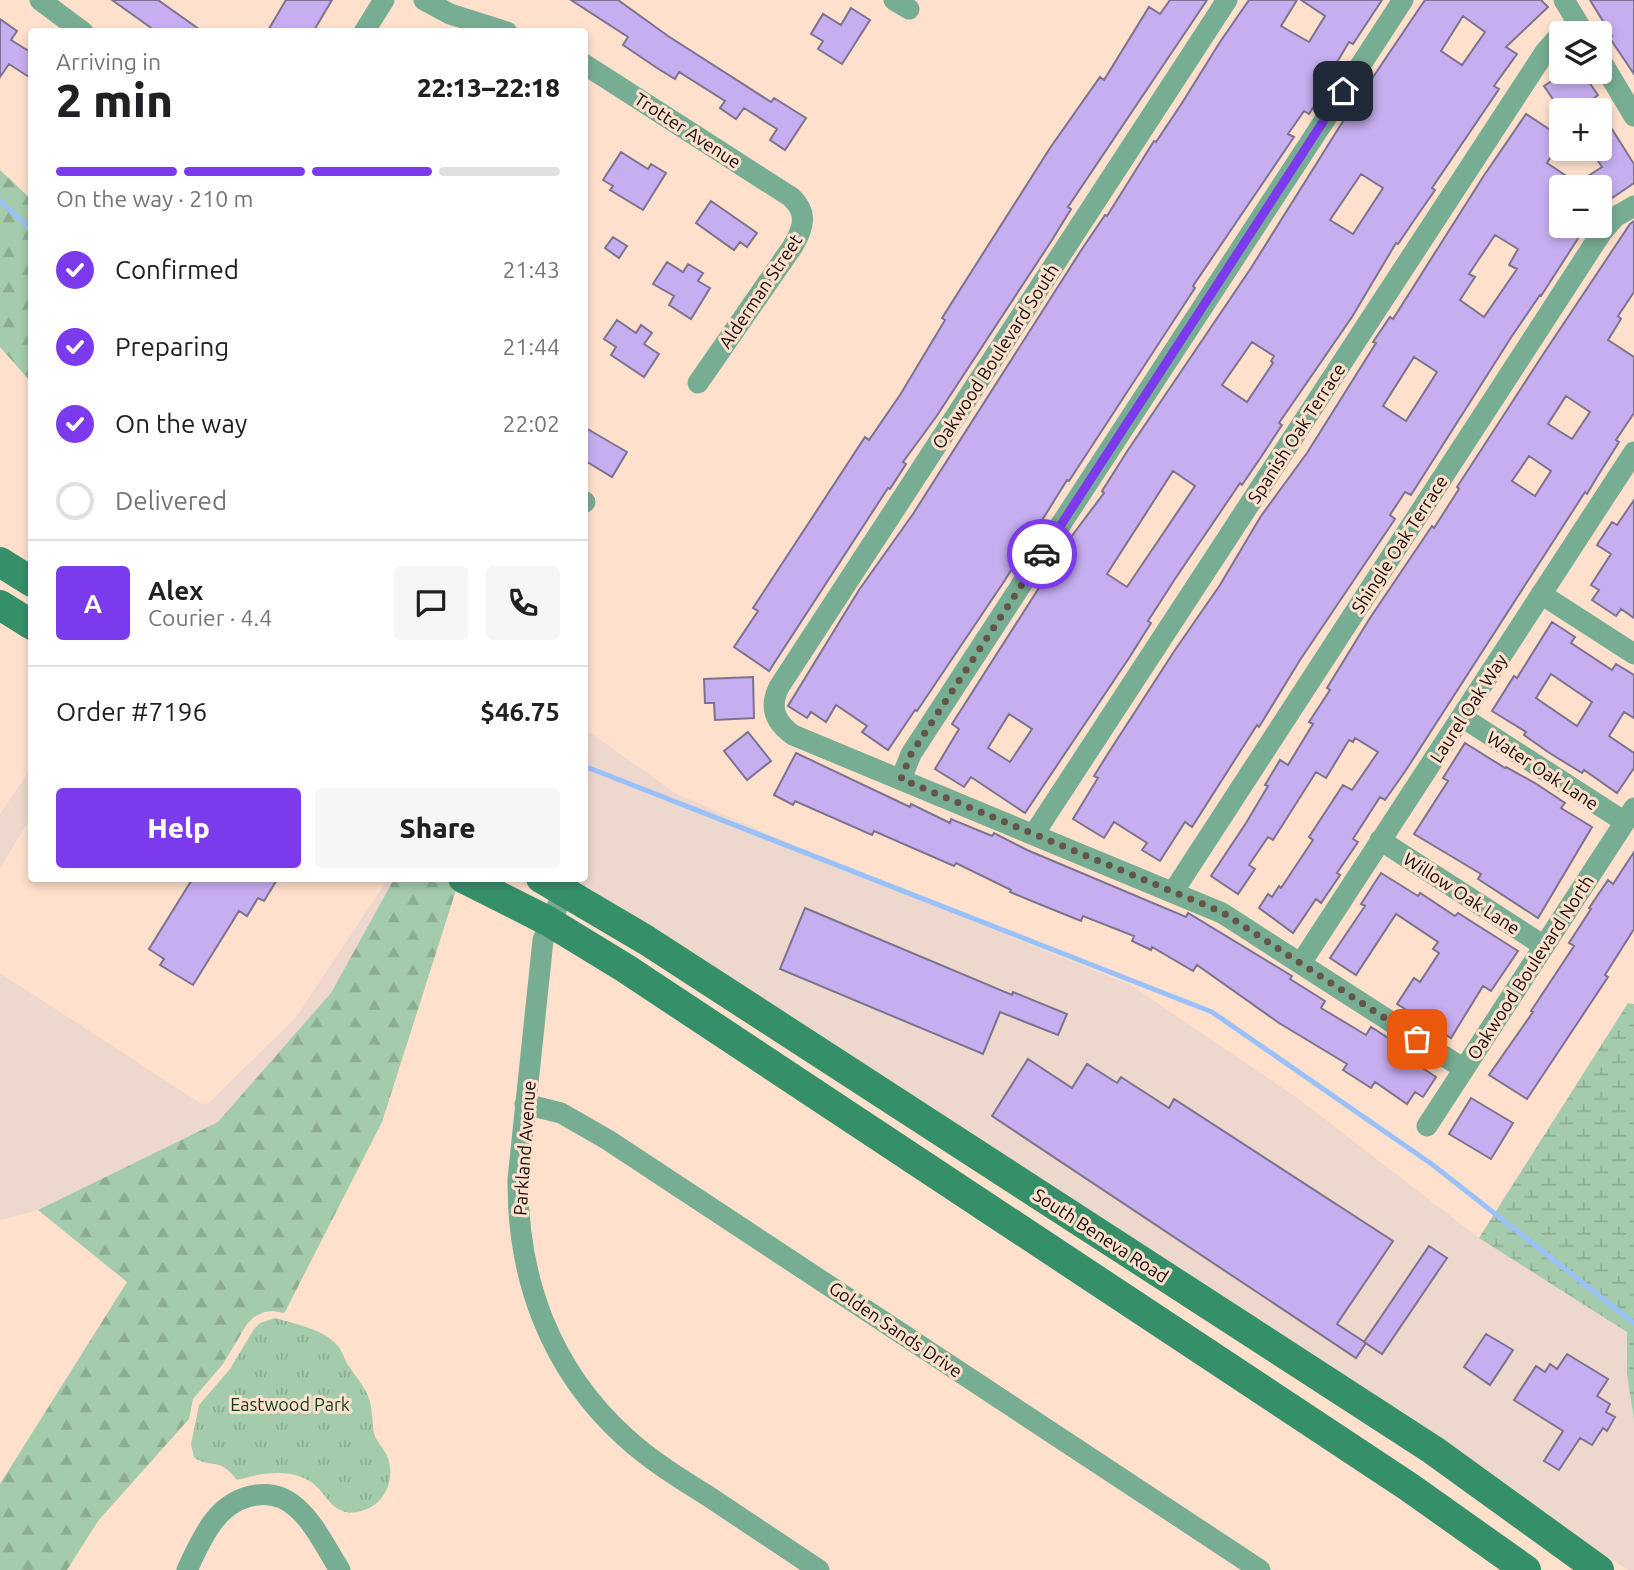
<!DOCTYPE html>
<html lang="en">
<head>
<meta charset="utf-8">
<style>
	:root { --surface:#fff; --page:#f6f6f6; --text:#202124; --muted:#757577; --line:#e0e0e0; --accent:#7c3aed }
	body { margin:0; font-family:Ubuntu,sans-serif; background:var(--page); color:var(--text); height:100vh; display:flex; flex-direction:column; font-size:26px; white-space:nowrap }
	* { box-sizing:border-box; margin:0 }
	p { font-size:23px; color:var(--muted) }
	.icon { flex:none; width:38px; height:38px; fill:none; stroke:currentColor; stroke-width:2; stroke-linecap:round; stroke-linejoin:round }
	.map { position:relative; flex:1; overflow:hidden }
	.sheet { position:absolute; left:28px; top:28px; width:560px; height:854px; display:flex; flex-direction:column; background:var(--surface); border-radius:7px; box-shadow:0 4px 10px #0003 }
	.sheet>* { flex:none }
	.tools { position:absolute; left:1549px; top:21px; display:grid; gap:14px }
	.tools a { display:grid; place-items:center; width:63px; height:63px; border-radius:7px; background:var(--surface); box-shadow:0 4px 10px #0003; font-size:35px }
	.pin { position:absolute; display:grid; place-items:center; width:60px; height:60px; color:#fff; margin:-30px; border-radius:14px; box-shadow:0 4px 10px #0006 }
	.courier { position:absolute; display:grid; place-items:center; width:70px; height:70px; margin:-35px; border:5px solid #7c3aed; border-radius:50%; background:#fff; color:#222; box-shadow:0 2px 9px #0007 }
	.overview em { font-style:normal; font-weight:800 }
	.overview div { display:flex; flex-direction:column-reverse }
	.overview { display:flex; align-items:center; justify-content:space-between; height:119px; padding:0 28px }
	h1 { font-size:46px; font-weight:800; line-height:52px }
	.bar { display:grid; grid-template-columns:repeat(4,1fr); gap:10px 7px; align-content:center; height:84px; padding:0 28px }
	.bar i { height:9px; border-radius:5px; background:var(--line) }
	.bar .current { background:var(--accent) }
	.bar p { grid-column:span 4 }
	.line { display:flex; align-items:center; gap:18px; padding:0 28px; border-top:2px solid var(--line) }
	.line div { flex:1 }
	.round { display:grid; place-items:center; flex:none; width:74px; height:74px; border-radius:7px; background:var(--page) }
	ol { padding:0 28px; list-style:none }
	li { display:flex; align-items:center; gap:21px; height:77px }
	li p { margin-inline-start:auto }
	li .icon { padding:7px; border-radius:50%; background:var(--accent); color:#fff; stroke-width:4 }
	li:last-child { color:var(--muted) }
	li i { width:38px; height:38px; border:4px solid var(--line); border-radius:50% }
	.primary-button { display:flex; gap:14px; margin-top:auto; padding:14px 28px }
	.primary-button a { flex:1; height:80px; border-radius:7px; background:var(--accent); color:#fff; font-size:28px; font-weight:800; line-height:80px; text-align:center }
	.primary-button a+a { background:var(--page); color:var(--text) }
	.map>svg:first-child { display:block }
	.commercial { fill:#eed7cc }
	.grass { fill:url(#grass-tufts) }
	.forest { fill:url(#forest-firs) }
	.wetland { fill:url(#wetland-marsh) }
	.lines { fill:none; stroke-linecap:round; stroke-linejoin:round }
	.stream { stroke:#99c1fc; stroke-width:5 }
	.building { fill:#c6aef0; stroke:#7d738e; stroke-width:2; fill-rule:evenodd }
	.street { stroke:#77ad92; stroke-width:21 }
	.secondary { stroke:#35906a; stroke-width:30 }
	.done { stroke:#65544a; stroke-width:7; stroke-dasharray:0 12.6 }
	.route { stroke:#7c3aed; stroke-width:9 }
	.labels { text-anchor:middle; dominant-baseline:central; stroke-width:6; stroke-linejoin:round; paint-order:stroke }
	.street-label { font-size:18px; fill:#120904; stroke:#fee0cc }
	.park-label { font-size:18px; fill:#0f3c1c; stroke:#fee0cc }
</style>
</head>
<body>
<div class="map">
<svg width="1634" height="1570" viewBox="0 0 1634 1570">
	<defs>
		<pattern id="grass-tufts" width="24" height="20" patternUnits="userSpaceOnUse" patternTransform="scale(1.75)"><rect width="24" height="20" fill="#a4cbab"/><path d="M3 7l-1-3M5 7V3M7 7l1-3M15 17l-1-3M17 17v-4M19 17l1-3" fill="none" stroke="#8cad92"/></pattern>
		<pattern id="forest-firs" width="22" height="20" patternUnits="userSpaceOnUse" patternTransform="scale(1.75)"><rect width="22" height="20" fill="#a4cbab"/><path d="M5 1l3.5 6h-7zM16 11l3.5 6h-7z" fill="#8cad92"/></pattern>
		<pattern id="wetland-marsh" width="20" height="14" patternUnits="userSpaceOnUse" patternTransform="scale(1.75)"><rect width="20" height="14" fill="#a4cbab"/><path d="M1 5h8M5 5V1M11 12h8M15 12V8" fill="none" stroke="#8cad92"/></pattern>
	</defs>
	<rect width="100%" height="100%" fill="#fee0cc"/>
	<!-- commercial -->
	<path class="commercial" d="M585,729l90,64 244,107 212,85 169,115 179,138 149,94 -1,43 7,44v151h-6l-667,-443 -392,-248 15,-1z
		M31,768v49l-31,51v-54z
		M388,879h6l-63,114 -113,129 -180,88 -38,10v-247l200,130 6,1 4,-2 87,-86z"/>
	<!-- grass -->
	<path class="grass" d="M275,1318c20,6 49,11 63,28 5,6 6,13 10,19 7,11 15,19 20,31 5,13 4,25 6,37 2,9 10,15 13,23 8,18 1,42 -16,51 -10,5 -20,8 -31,3 -9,-4 -15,-15 -22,-22 -22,-22 -56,-15 -81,-8 -19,-25 -26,-10 -43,-23l-3,-13 8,-39 31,-36 24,-40 6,-6z"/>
	<!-- forest -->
	<path class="forest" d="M0,170l31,29v183l-31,-35z
		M394,879h47l16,8 -75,235 -96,188 -2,3 -11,-2 -9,1 -10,5 -7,7 -24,40 -30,35 -4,20 -91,102 -31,49h-67v-86l127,-202 -89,-72 180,-88 113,-129z"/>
	<!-- wetland -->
	<path class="wetland" d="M1628,1003l6,1v415l-7,-44v-43l-148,-94z"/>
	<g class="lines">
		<!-- stream -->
		<path class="stream" d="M0,201l32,29
			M584,766l628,246 221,153 201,158"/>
	</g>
	<!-- building -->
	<path class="building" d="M112,0h46l45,32h-46z
		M286,0h46l-19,32h-46z
		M571,0h47l50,36 103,66 3,-4 32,20 -21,32 -15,-10 7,-11 -33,-21 -8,11 -16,-11 5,-7 -46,-29 -4,7 -18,-11 -34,-23 5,-8z
		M1170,0h37l-139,207 3,2 -19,31 -116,177 -33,45 3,2 -16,25 -2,-1 -119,183 -35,-24 24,-36 -5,-3 112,-171 4,3 31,-45 45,-75 -3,-2 108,-170 50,-71 4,3 45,-73 11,7z
		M1249,0h48l-16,26 28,16 16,-26 -24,-16h81l-29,44 -4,-2 -25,42 3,2 -18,28 -5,-3 -16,23 6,3 -101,149 2,2 -126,193 -2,-1 -62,100 -88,131 -2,-1 -27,40 -26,-18 5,-6 -31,-21 -10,17 -15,-10 -4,6 -19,-12 71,-116 54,-76 169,-265 23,-34 2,1 47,-75 2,1 26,-39 38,-61z
		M1425,0h116l7,7 -42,40 11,7 -23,32 5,3 -67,99 3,2 -18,26 -19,28 -2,-1 -44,74 -73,106 3,2 -21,32 -19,28 -2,-2 -65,96 -27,42 3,2 -22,35 -104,155 -54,-36 -7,10 -29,-18 24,-40 -7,-5 122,-191 30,-40 -2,-2 26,-41 123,-182 89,-142zM1463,16l22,16 -23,33 -21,-14zM1361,174l22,14 -30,46 -23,-14zM1252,342l22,14 -3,5 2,2 -26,39 -25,-17zM1173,471l22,15 -68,101 -20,-13zM1009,714l23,15 -22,33 -22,-14z
		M1590,0h44v74l-25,-37 3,-1z
		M851,8l19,12 -28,44 -24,-15 5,-8 -12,-7 12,-20 18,11z
		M0,19l17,12 -6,9 21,13v26l-23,-15 -9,13z
		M1565,72h17l16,23 -5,4 41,65v19l-22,15 -7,-11h-44v39h19l-5,8 4,3 -38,59 -1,-1 -28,41 -101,159 -6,-3 -15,23 5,4 -95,141 -41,67 -2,-2 -65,102 -7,-5 -25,39 -18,-11 5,-7 -33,-21 -10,16 -31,-19 25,-41 -4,-2 15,-24 66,-102 45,-65 41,-69 46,-63 69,-110 -3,-1 17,-25 3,2 90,-142 43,-63 35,23v4l-14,22 30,20 25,-16 -12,-18h10v-39h-33l-6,-9v10l-17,-25zM1495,235l23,14 -9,16 8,4 -33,48 -24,-17 15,-23 -6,-3zM1414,357l23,15 -31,49 -23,-15z
		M621,152l27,17 3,-5 15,9 -23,37 -33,-20 3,-4 -10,-6z
		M711,201l46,32 -10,14 -7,-5 -6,8 -38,-27z
		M1634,221v71l-16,24 3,3 -13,21 26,17v56l-18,27 3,2 -22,35 -10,17 -2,-2 -179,278 -21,30 -5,-3 -27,42 5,3 -21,31 3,2 -19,28 -5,-4 -23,34 -34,-25 9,-14 4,3 7,-11 2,2 32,-48 -4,-3 34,-52 9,5 26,-38 -23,-14 -2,4 -4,-2 -23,38 -10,-6 -43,68 -5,-3 -19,28 6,4 -17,25 -27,-18 35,-53 22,-37 -3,-1 15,-25 8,5 25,-41 -4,-2 21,-32 -3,-2 43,-70 62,-92 2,2 25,-39 -2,-2 87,-134 86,-129zM1566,396l24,16 -18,27 -24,-15zM1529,456l22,15 -16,25 -23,-15z
		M613,237l14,9 -8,12 -14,-10z
		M667,262l16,10 5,-8 15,9 -5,8 12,7 -19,31 -22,-14 5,-9 -21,-12z
		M617,320l19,13 5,-8 11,8 -8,11 15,10 -15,23 -33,-22 5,-8 -12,-8z
		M584,427l43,25 -15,25 -28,-17z
		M1634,500v118l-13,-9 -5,7 -24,-16 7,-10 -8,-5 20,-31 -14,-9 15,-23 5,3z
		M1552,622l23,15 -4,6 41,27 4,-6 18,11v43l-10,-6 -15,24 25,17v15l-17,25 -33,-23 -2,3 -34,-21 -24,-17 2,-3 -34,-21 22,-35 3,2zM1551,674l41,28 -15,24 -41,-28z
		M753,677l1,41 -39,2 -1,-17h-9l-1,-24z
		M748,732l23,29 -24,19 -23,-29z
		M1465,743l40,25 1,-1 29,16 30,20 -4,5 31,19 -54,91 -60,-39 3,-5 -67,-40 34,-53 -5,-3z
		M796,753l114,54 1,-3 39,19 1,-4 41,17 2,-3 33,17 159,67 2,-4 104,63 -2,3 35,22 -4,7 45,27 5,-8 28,18 -3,5 40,27 -13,20 -8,-5 -8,12 -32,-22 -4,6 -28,-18 4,-6 -68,-41 -82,-58 -4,6 -41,-24 -1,3 -19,-9 2,-5 -51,-20 -2,5 -42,-17 -29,-12 1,-2 -55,-27 -2,3 -80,-35 -2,4 -77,-34 -2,4 -19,-10z
		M1634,852v77l-29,46 3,2 -81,122 -38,-24 44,-63 -2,-1 43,-65 -5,-3 22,-34 -2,-1 19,-28 5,4z
		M1381,873l37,23 2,-3 35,23 3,-3 60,38 -27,40 -8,-5 -32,52 -54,-34 17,-26 6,4 19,-29 -6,-4 5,-7 -42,-28 -40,61 -26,-17 35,-52 -4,-2z
		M193,878h85l-14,23 -6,-3 -11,18 -8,-5 -46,74 -33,-20 4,-6 -15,-10z
		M805,908l207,87 1,-3 54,22 -9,21 -58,-23 -17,42 -203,-85z
		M1028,1059l44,29 15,-24 30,19 4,-6 48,31 5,-9 219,142 -56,83 29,19 -10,15 -364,-242z
		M1471,1098l42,25 -22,36 -42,-25z
		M1429,1246l18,12 -65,96 -18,-12z
		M1486,1334l27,16 -23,35 -26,-18z
		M1567,1354l41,25 -11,17 13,8 -4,8 9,5 -8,14 -4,-3 -11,17 -12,-7 -21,32 -15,-9 19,-30 -49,-31 22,-34 9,6 5,-8 7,5z"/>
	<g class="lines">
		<!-- street -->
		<path class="street" d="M40,0l43,32
			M424,0l26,14 57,18
			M894,0l15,9
			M1227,0l-448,687c-10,20 -4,35 14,48l429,178 242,156
			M1564,0l20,33
			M364,32l20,-32
			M1600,59l34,57
			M584,64l207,133c17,16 13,30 2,49l-95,137
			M584,501l1,1
			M1541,594l93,60
			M1462,717l163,105
			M901,779l10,-25 492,-754
			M1034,834l511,-782 16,-18
			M1380,840l164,106
			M564,891l-21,49 -25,239c-1,99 32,190 107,258 25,23 54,41 83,59 37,25 74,49 111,74
			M1173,892l429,-660 13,-15 19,-11
			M1301,963l333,-511
			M525,1104l36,9 47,27 652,430
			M1427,1126l207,-318
			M187,1570c15,-32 30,-70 70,-75 15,-2 29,3 40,13 18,16 30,42 43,62"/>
		<!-- secondary -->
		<path class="secondary" d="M0,562l32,20
			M0,605l32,20
			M463,878l85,43 77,47 784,519 117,83
			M541,878l105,62 787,510 166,120"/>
	</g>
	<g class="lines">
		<!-- done -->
		<path class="done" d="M1042,554l-131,200 -10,25 321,133 195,127"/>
		<!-- route -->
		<path class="route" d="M1042,554l301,-463"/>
	</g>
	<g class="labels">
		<!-- street labels -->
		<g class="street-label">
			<text transform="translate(688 130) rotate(33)">Trotter Avenue</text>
			<text transform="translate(760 291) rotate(-56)">Alderman Street</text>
			<text transform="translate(995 356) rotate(-57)">Oakwood Boulevard South</text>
			<text transform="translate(1296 433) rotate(-57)">Spanish Oak Terrace</text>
			<text transform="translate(1399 544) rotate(-57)">Shingle Oak Terrace</text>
			<text transform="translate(1468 708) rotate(-57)">Laurel Oak Way</text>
			<text transform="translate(1543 770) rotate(33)">Water Oak Lane</text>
			<text transform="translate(1462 893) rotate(33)">Willow Oak Lane</text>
			<text transform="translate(1530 967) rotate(-57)">Oakwood Boulevard North</text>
			<text transform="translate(524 1148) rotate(-86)">Parkland Avenue</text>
			<text transform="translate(1101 1235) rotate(33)">South Beneva Road</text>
			<text transform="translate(896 1329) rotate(34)">Golden Sands Drive</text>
		</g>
		<!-- park labels -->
		<g class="park-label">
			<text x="290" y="1404">Eastwood Park</text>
		</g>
	</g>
</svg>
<div class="tools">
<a><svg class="icon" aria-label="layers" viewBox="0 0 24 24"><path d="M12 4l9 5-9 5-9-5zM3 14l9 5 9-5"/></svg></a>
<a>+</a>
<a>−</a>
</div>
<div class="pin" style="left:1417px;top:1039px;background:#ea580c"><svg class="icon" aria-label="bag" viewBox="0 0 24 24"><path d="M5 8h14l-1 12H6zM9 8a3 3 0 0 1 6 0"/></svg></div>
<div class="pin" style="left:1343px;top:91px;background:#1f2937"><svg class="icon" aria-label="home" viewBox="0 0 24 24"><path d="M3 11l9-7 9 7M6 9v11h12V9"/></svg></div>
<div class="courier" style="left:1042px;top:554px"><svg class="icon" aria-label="car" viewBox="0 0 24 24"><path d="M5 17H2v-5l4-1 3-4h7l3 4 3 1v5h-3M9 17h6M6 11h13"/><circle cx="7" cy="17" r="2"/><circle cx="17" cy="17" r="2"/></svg></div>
<section class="sheet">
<div class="overview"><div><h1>2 min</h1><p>Arriving in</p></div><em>22:13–22:18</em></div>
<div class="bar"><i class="current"></i><i class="current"></i><i class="current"></i><i></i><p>On the way · 210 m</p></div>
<ol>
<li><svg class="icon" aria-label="check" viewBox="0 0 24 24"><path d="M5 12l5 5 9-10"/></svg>Confirmed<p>21:43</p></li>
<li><svg class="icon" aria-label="check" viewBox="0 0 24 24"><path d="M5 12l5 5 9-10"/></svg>Preparing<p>21:44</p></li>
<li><svg class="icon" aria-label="check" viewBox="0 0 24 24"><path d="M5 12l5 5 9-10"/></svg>On the way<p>22:02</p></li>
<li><i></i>Delivered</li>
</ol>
<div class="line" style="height:126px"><b class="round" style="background:var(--accent);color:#fff">A</b><div><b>Alex</b><p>Courier · 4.4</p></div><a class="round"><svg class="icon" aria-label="chat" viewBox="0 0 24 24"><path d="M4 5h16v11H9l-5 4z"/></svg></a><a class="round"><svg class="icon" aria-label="phone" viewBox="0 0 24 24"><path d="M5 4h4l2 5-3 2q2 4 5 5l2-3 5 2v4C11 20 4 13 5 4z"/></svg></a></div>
<div class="line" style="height:91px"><div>Order #7196</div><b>$46.75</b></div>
<div class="primary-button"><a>Help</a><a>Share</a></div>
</section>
</div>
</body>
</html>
